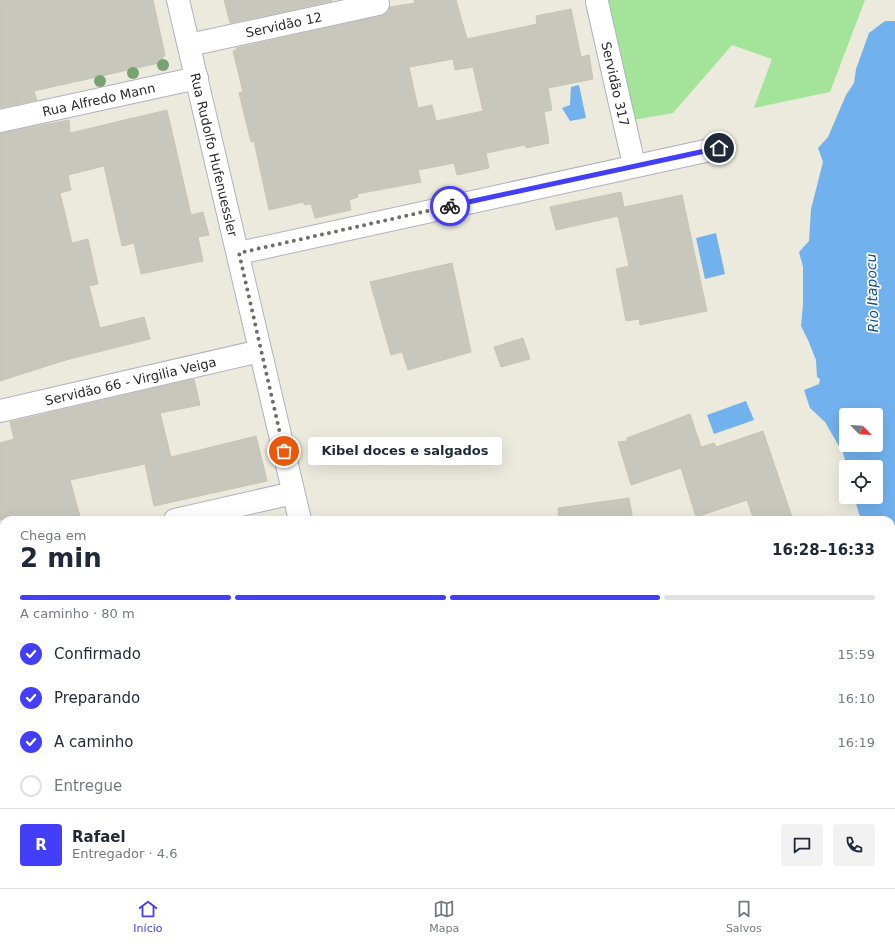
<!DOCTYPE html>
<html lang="pt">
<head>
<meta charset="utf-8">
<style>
	:root { --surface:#fff; --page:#f2f2f3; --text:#1f2937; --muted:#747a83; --line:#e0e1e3; --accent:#433ef8 }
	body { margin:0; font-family:"DejaVu Sans",sans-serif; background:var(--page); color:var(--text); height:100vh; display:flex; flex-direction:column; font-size:15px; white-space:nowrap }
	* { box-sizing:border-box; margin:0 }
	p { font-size:13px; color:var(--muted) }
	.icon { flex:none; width:22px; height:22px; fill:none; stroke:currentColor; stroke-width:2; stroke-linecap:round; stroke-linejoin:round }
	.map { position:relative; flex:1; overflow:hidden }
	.drawer { position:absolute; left:0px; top:516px; width:895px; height:372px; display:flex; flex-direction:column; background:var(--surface); border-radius:12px 12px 0 0; box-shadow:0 4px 16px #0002 }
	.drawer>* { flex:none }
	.needle { width:26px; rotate:115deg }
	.fabs { position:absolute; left:839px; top:408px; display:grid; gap:8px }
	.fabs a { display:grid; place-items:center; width:44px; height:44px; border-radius:4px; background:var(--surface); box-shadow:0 4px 16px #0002; font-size:20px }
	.pin { position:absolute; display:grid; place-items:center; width:34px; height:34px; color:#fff; margin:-17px; border:2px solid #fff; border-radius:50%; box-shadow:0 1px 4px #0007 }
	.courier { position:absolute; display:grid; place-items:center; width:40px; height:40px; margin:-20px; border:3px solid #433ef8; border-radius:50%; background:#fff; color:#222; box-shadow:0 1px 5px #0007 }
	.bubble { position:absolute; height:28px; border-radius:4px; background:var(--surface); box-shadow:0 4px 16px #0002; font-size:13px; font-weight:600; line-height:28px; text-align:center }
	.headline em { font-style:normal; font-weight:600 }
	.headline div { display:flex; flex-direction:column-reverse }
	.headline { display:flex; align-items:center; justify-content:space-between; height:68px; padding:0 20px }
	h1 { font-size:26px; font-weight:600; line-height:30px }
	.bar { display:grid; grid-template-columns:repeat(4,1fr); gap:6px 4px; align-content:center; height:48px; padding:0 20px }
	.bar i { height:5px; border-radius:3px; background:var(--line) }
	.bar .current { background:var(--accent) }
	.bar p { grid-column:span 4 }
	.line { display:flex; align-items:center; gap:10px; padding:0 20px; border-top:1px solid var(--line) }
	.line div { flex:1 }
	.round { display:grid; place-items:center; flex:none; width:42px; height:42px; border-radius:4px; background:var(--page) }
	ol { padding:0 20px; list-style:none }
	li { display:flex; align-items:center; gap:12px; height:44px }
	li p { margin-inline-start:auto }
	li .icon { padding:4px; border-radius:50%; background:var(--accent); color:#fff; stroke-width:4 }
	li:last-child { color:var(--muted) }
	li i { width:22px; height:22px; border:2px solid var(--line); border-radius:50% }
	.menu { display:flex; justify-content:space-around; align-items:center; height:56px; border-top:1px solid var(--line); background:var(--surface); font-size:11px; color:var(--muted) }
	.menu a { display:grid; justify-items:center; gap:2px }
	.menu .current { color:var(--accent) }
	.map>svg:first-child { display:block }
	.industrial { fill:#e1dde5 }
	.green { fill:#a3e39a }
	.water { fill:#71b2ee; fill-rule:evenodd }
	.building { fill:#c8c7bb; stroke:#c8c5b6; fill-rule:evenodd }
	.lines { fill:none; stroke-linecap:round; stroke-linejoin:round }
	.lane-casing { stroke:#b1b1be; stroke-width:14 }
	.street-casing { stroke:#b1b1be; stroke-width:24 }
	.lane { stroke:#fff; stroke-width:12 }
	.street { stroke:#fff; stroke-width:22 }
	.tree { fill:#79a272 }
	.done { stroke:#6f6e69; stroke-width:4; stroke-dasharray:0 7.2 }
	.route { stroke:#433ef8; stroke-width:5 }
	.labels { text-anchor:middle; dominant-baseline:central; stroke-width:3.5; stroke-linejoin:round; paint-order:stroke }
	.street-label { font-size:13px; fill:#2b2b2b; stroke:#fff }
	.water-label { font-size:14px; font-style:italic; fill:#0f4d9b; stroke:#fff }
</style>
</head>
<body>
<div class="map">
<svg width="895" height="888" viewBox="0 0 895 888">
	<rect width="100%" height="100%" fill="#ece9dd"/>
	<!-- industrial -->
	<path class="industrial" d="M60,884h354l1,4h-354z"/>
	<!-- green -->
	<path class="green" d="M608,0h257l-35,92 -76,16 18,-49 -40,-14 -59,68 -51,9z"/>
	<!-- water -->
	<path class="water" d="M885,21h10v605l-4,-10v-96h-30l-7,-23h22v-30h-29l-4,-14 -18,-31 -15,-14 -6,-18 15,-6 1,-5 -3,-2 -1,-17 -8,-20 -7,-14 2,-22v-37l-4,-15 10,-11 2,-32 12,-47 -5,-14 10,-11 18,-42 8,-12 2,-14 13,-36zM846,415h30v30h-30z
		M579,85l7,33 -16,3 -8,-13 8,-3 1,-18z
		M716,233l9,41 -20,5 -9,-41z
		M746,401l8,19 -40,14 -7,-19z"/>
	<!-- building -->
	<path class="building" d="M0,0h153l12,55 -6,8 -125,28 3,9 -37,8z
		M224,0h108v1l-102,22z
		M414,0h42l11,39 70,-15 -1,-8 35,-7 10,48 8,-2 4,24 -45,9 4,22 -8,2 5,31 -23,5 -1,-3 -39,8 3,15 -32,7 -3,-12 -36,7 3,12 -64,12 1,3 -9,3 2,10 -36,8 -4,-14 -6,1 -2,-3 -34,8 -15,-69 -3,1 -12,-49 4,-1 -10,-41 4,-1 -1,-2 145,-32 6,-3 3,-6 25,-4zM453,59l2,11 18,-3 10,44 -47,10 -4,-16 -14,3 -9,-41z
		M167,110l24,105 12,-3 6,23 -11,2 5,24 -62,13 -7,-31 -12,3 -18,-80 -36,9 3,15 -11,3 12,50 16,-4 10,45 -9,2 11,42 44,-11 6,22 -84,21 -66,21v-248l69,-13 1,13z
		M621,192l3,15 58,-12 25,116 -67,14 -1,-6 -13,2 -10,-52 13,-3 -11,-50 -62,14 -6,-23z
		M452,263l19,89 -63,18 -6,-18 -11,3 -21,-73z
		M523,338l7,21 -29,8 -7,-20z
		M194,379l6,26 -40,8 11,44 85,-21 11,45 -113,25 -9,-42 -75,16 11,40h-81v-77l14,-4 -4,-17z
		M690,414l11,33 13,-4 2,4 47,-16 30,89h-39l-7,-20 -51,17 -15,-49 -50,17 -13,-43 9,-1v-3z
		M629,498l4,22h-74l-1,-12z"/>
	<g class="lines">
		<!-- lane casing -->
		<g class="lane-casing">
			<path id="lane" d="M384,884l1,4"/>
		</g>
		<!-- street casing -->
		<g class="street-casing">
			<g id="street">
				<path id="s1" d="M178,0l122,520"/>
				<path id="s2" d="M597,2l37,163"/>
				<path id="s3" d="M189,45l189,-41"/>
				<path id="s4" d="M0,121l197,-43"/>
				<path d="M239,253l480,-105"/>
				<path id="s5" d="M0,411l260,-60"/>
				<path d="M175,520l118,-27"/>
				<path d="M0,586l4,-2"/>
				<path d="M0,690l4,-1"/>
			</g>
		</g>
		<!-- lane -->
		<use href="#lane" class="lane"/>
		<!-- street -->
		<use href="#street" class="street"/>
	</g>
	<!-- trees -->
	<g class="tree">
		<circle cx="163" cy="65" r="6"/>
		<circle cx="133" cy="73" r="6"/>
		<circle cx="100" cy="81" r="6"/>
	</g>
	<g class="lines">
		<!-- done -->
		<path class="done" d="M284,451l-45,-198 211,-47"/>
		<!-- route -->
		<path class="route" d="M450,206l269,-58"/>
	</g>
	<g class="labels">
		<!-- street labels -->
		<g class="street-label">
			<text stroke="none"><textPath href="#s3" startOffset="97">Servidão 12</textPath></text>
			<text stroke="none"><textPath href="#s2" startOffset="84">Servidão 317</textPath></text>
			<text stroke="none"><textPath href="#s4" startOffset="101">Rua Alfredo Mann</textPath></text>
			<text stroke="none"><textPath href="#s1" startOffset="159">Rua Rudolfo Hufenuessler</textPath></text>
			<text stroke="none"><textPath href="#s5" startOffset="134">Servidão 66 - Virgilia Veiga</textPath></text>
		</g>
		<!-- water labels -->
		<g class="water-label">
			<text transform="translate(872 293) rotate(-92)">Rio Itapocu</text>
		</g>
	</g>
</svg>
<div class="fabs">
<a><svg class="needle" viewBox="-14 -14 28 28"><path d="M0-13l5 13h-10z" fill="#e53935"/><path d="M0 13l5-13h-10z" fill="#747a83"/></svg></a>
<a><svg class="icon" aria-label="locate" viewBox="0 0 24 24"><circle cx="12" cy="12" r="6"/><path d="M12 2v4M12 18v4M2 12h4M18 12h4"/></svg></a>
</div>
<div class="pin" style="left:284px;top:451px;background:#ea580c"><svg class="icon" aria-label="bag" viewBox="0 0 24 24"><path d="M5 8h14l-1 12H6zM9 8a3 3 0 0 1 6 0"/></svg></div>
<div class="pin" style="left:719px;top:148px;background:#1f2937"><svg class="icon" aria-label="home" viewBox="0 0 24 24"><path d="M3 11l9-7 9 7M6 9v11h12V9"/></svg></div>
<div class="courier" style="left:450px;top:206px"><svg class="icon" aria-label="bike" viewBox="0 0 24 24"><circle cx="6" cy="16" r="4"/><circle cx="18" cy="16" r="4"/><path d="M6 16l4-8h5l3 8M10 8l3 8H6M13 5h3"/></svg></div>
<div class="bubble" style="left:308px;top:437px;width:194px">Kibel doces e salgados</div>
<section class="drawer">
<div class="headline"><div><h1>2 min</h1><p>Chega em</p></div><em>16:28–16:33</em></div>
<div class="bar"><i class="current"></i><i class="current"></i><i class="current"></i><i></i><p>A caminho · 80 m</p></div>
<ol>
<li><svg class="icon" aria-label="check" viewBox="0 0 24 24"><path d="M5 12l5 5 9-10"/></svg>Confirmado<p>15:59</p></li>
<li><svg class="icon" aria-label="check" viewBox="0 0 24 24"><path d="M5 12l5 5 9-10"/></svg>Preparando<p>16:10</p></li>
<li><svg class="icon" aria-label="check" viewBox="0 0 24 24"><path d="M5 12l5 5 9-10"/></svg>A caminho<p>16:19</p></li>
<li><i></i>Entregue</li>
</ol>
<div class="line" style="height:72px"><b class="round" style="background:var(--accent);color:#fff">R</b><div><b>Rafael</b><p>Entregador · 4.6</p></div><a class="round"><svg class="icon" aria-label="chat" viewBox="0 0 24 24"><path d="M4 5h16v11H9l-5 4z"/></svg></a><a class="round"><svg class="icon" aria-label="phone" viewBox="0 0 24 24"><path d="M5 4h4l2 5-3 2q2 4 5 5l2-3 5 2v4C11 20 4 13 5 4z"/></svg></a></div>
</section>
</div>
<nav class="menu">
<a class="current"><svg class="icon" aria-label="home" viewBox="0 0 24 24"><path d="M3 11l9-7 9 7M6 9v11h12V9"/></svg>Início</a>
<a><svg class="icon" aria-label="map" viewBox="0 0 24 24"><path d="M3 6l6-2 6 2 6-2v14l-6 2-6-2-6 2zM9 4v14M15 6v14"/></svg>Mapa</a>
<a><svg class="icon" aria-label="saved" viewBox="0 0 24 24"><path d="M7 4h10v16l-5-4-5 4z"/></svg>Salvos</a>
</nav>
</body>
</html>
